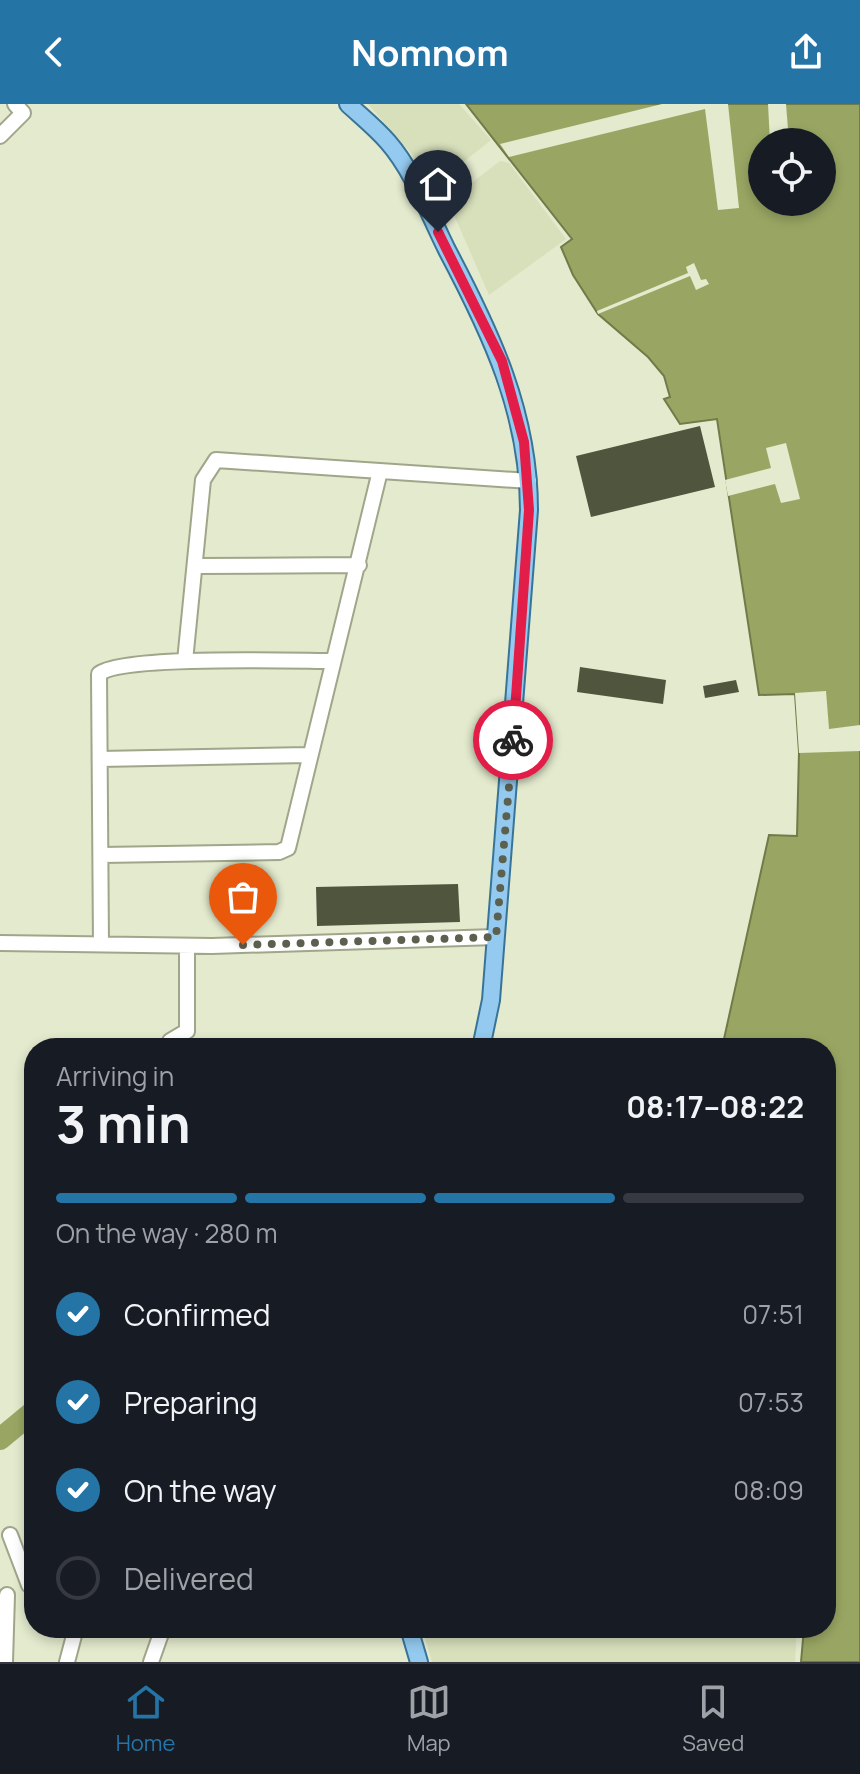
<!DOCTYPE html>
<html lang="en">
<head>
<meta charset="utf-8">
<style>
	:root { --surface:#171b24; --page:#242831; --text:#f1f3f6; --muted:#9ea1a6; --line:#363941; --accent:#2574a6 }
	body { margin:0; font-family:Manrope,sans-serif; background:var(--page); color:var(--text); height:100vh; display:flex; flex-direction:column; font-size:30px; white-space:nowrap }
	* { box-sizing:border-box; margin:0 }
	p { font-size:26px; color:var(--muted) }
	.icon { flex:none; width:44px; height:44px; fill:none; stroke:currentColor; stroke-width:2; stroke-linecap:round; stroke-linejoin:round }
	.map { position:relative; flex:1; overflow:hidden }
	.details { position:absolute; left:24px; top:934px; width:812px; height:600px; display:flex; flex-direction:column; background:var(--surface); border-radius:32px; box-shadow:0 4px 12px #0003 }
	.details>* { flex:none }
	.tools { position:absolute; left:748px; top:24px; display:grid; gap:16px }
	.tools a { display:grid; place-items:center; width:88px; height:88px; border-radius:50%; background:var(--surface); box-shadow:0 4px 12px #0003; font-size:40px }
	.pin { position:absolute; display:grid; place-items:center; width:68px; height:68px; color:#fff; margin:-82px -34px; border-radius:50% 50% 50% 0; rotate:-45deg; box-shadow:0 0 8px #0007 }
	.pin .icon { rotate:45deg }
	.courier { position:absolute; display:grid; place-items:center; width:80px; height:80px; margin:-40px; border:6px solid #e11d48; border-radius:50%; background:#fff; color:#222; box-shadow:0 2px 10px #0007 }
	.summary em { font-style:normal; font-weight:700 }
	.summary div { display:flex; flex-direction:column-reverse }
	.summary { display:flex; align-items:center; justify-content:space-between; height:136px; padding:0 32px }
	h1 { font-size:52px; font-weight:700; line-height:60px }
	.bar { display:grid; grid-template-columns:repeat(4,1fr); gap:12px 8px; align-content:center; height:96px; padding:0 32px }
	.bar i { height:10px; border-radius:6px; background:var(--line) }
	.bar .on { background:var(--accent) }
	.bar p { grid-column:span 4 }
	ol { padding:0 32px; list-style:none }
	li { display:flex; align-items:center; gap:24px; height:88px }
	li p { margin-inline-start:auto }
	li .icon { padding:8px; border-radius:50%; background:var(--accent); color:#fff; stroke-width:4 }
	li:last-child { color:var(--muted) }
	li i { width:44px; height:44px; border:4px solid var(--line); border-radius:50% }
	header { display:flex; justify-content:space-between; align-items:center; height:104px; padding:0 32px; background:var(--accent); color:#fff; font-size:36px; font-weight:700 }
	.dock { display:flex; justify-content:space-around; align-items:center; height:112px; border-top:2px solid var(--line); background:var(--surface); font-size:22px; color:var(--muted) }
	.dock a { display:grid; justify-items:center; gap:4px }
	.dock .on { color:var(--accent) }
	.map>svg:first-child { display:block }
	.built { fill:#d7dfbb }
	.water { fill:#99a663; stroke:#717a49; stroke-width:2; fill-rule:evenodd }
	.pier { fill:#e3eacd }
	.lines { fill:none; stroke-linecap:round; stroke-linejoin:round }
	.river { stroke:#99a663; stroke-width:22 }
	.building { fill:#50553d }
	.minor-casing { stroke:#9fa68a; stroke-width:18 }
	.major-casing { stroke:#387498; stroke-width:20 }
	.minor { stroke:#fff; stroke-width:14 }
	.major { stroke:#94caef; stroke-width:16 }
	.done { stroke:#5c604f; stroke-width:8; stroke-dasharray:0 14.4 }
	.route { stroke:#e11d48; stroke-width:10 }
</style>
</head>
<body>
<header><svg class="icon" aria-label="back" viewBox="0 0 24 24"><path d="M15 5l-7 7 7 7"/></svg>Nomnom<svg class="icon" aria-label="share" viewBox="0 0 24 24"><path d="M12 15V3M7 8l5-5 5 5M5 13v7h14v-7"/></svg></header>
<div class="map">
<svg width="860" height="1558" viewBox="0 0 860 1558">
	<rect width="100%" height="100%" fill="#e3eacd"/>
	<!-- built -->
	<path class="built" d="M368,0h91l32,36 -54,43z
		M500,57l9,2 57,76 -77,56 -41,-94z
		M422,1524h375l-2,34h-363z"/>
	<!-- water -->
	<path class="water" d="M466,0h394v1558h-59l3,-34h22v-272l6,-111 -6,-1v-196h-104l47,-213 28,1 2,-84 -4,-58 -36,1 -42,-276 -37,5 -16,-25 6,-2 -6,-21 -16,-19 -50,-43 -25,-39 -12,-28 11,-8zM762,38h60v60h-60z"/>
	<!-- pier -->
	<path class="pier" d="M662,0h66l11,104 -21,2 -13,-101 -196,48 -9,-13z
		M768,0h18l3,38h-19z
		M694,159l7,17 5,-1 3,5 -13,6 -6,-14 -92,38 -1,-3 91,-38 -2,-6z
		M786,339l14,56 -19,4 -6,-19 -47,12 -3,-16 46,-12 -5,-20z
		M826,587l3,38 31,-4v26l-61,2 -4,-60z"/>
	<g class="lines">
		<!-- river -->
		<path class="river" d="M0,1335l34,-28"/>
	</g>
	<!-- building -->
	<path class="building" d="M700,322l15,61 -124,30 -15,-61z
		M580,563l86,13 -3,24 -86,-12z
		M736,576l3,12 -34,6 -2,-12z
		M458,780l2,38 -143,4 -1,-39z"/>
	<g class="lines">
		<!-- minor casing -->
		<g class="minor-casing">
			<path id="minor" d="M0,32l23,-23 -8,-9
				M195,462l164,-1
				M185,557l18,-181 13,-20 313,21
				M100,655l208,-4
				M102,751l177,-3 9,-4 92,-377
				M0,839l212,3 284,-9
				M101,840l-2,-270c21,-19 197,-13 234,-13
				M168,944l2,-7 17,-10v-85
				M10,1431l19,50
				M5,1558l2,-67
				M67,1558l9,-34
				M151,1558l12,-34"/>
		</g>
		<!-- major casing -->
		<g class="major-casing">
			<path id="major" d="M348,0c13,12 28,24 40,38 26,30 41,72 59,108 44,83 82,163 82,260l-38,490 -10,48
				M409,1524l10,34"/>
		</g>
		<!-- minor -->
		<use href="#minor" class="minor"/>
		<!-- major -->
		<use href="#major" class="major"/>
	</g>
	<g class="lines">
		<!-- done -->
		<path class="done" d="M243,841l253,-8 17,-197"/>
		<!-- route -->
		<path class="route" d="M438,128l64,129 22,81 5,68 -16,230"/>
	</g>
</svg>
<div class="tools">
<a><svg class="icon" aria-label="locate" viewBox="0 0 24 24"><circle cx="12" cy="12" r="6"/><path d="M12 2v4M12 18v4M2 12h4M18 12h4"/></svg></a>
</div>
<div class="pin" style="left:243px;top:841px;background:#ea580c"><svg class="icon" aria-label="bag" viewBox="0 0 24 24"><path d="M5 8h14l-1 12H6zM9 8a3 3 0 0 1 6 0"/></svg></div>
<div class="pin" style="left:438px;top:128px;background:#1f2937"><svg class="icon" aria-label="home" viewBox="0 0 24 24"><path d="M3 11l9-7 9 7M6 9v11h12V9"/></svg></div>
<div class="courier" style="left:513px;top:636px"><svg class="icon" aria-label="bike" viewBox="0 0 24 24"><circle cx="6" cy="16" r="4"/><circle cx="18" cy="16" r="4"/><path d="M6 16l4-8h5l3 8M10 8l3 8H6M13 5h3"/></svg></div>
<section class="details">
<div class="summary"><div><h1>3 min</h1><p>Arriving in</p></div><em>08:17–08:22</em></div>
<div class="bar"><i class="on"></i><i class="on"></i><i class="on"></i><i></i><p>On the way · 280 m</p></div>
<ol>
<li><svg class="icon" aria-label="check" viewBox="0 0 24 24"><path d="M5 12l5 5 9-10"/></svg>Confirmed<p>07:51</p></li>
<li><svg class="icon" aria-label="check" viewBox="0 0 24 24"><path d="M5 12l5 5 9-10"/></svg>Preparing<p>07:53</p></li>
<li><svg class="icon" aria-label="check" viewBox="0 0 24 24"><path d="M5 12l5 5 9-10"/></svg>On the way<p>08:09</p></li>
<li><i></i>Delivered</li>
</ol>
</section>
</div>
<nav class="dock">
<a class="on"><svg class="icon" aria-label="home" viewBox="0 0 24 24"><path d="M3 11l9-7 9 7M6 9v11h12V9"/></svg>Home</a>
<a><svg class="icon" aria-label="map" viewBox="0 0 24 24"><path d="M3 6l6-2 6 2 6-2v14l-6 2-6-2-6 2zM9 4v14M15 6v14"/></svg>Map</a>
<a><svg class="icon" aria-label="saved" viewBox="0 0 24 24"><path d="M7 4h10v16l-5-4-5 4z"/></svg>Saved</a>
</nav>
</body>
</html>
